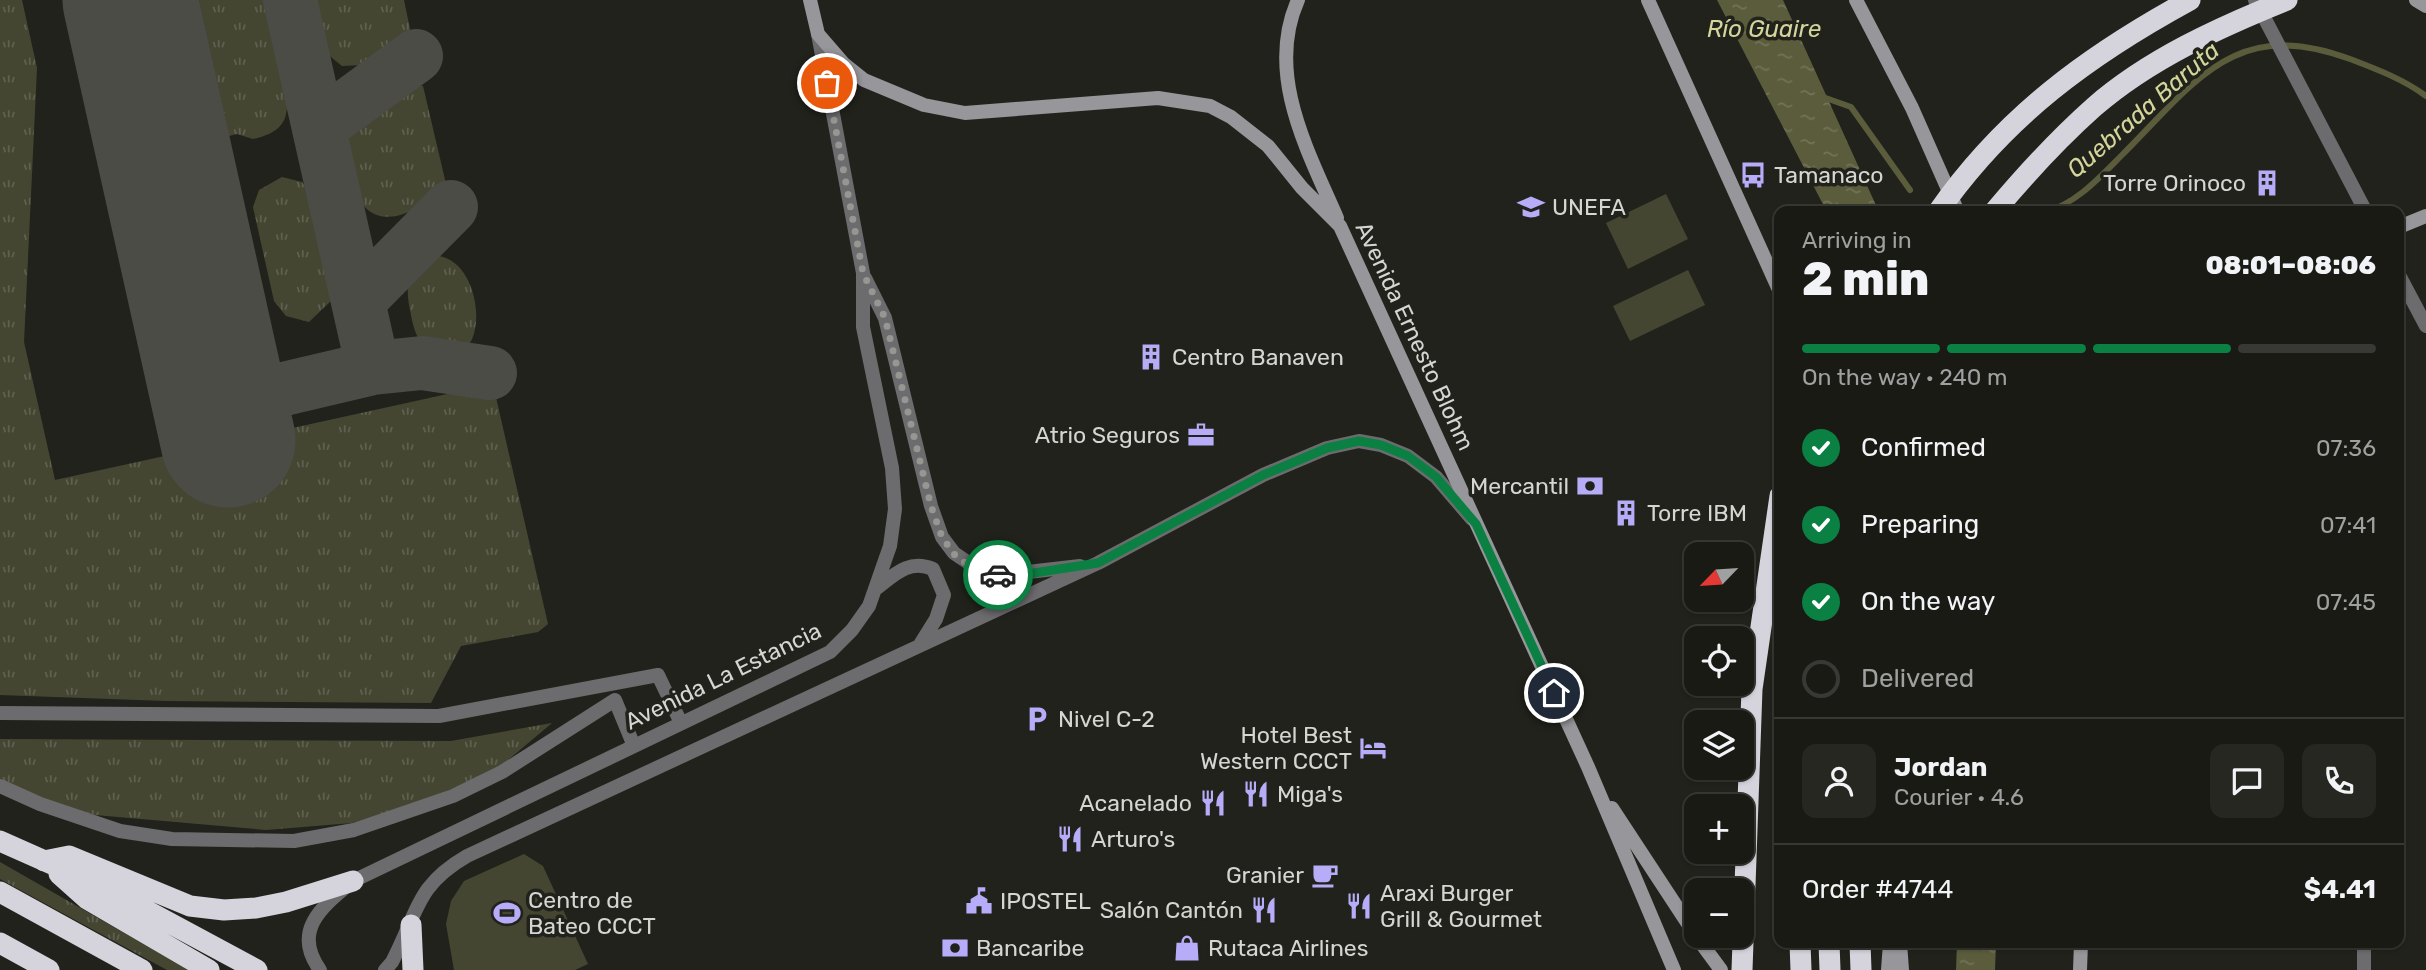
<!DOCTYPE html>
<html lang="en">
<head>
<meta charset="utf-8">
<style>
	:root { --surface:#1a1a15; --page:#272722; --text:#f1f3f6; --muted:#9fa1a0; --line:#383834; --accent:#0b8043 }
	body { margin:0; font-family:Rubik,sans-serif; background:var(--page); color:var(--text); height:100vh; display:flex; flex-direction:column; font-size:26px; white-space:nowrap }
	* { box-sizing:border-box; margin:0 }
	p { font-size:23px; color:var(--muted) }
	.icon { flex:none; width:38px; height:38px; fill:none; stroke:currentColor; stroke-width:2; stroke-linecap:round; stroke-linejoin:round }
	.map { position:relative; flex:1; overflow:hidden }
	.panel { position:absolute; left:1774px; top:206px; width:630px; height:742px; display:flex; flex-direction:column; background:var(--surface); border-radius:14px; box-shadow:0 2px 5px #0004,0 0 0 2px var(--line) }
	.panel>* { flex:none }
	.needle { width:46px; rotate:245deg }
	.fabs { position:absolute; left:1684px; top:542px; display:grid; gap:14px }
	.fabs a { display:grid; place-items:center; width:70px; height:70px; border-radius:14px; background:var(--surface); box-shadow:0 2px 5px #0004,0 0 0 2px var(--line); font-size:35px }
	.pin { position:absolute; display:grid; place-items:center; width:60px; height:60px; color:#fff; margin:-30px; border:4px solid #fff; border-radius:50%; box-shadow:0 2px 7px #0007 }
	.courier { position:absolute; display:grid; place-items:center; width:70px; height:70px; margin:-35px; border:5px solid #0b8043; border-radius:50%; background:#fff; color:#222; box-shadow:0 2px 9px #0007 }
	.headline em { font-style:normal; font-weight:800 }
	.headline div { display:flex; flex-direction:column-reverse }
	.headline { display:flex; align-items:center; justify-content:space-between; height:119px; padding:0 28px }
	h1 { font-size:46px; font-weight:800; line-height:52px }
	.bar { display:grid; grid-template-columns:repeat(4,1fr); gap:10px 7px; align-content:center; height:84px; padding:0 28px }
	.bar i { height:9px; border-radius:5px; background:var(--line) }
	.bar .current { background:var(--accent) }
	.bar p { grid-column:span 4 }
	.line { display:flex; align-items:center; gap:18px; padding:0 28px; border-top:2px solid var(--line) }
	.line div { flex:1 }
	.round { display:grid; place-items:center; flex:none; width:74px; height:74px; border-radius:14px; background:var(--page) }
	ol { padding:0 28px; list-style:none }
	li { display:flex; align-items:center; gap:21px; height:77px }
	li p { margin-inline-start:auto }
	li .icon { padding:7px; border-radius:50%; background:var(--accent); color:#fff; stroke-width:4 }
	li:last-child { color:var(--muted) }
	li i { width:38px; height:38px; border:4px solid var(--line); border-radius:50% }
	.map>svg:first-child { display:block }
	.grass { fill:url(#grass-tufts) }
	.green { fill:#454632 }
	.water { fill:url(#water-ripples) }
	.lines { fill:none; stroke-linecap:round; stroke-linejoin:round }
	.stream { stroke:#5b5c3c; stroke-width:6 }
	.taxiway { stroke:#4b4c46; stroke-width:54 }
	.runway { stroke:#4b4c46; stroke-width:135 }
	.street { stroke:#6c6c6f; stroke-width:14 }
	.secondary { stroke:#96969b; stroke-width:14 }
	.highway { stroke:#d5d4dc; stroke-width:21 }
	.done { stroke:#969792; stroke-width:7; stroke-dasharray:0 12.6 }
	.route { stroke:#0b8043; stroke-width:9 }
	.labels { text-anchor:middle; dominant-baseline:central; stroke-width:7; stroke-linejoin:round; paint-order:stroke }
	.poi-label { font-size:23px; fill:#d5d6d2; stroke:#22221c; text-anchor:start }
	.street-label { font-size:23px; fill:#d5d6d2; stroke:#22221c }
	.water-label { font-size:24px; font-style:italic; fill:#d3d59a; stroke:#22221c }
</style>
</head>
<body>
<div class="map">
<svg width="2426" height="970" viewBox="0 0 2426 970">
	<defs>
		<pattern id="grass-tufts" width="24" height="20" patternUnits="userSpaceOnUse" patternTransform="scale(1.75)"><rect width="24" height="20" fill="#454632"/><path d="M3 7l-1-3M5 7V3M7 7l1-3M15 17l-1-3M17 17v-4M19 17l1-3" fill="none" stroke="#5f604f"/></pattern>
		<pattern id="water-ripples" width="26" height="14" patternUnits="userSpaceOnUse" patternTransform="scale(1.75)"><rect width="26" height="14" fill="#5b5c3c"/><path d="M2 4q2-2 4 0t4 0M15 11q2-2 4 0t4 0" fill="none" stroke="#727357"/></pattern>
	</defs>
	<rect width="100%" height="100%" fill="#22221c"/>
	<!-- grass -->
	<path class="grass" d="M0,0h22l15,68 -13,274 31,138 429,-94 11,7 53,231 -10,8 -77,14 -30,57 -265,-2 -166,-6z
		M199,0h66c6,26 27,91 21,114 -3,16 -19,22 -33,25l-16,-5 -8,2z
		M311,0h93l6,29 -3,11 -44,25 -21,1 -16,-13z
		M411,84l12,2 23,98c-35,37 -83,54 -97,-11 -2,-13 -4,-25 1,-37 11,-23 42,-38 61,-52z
		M282,177l20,5 8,11 24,105 -25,24 -23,-6 -12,-15 -21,-94 6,-17z
		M438,256c39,4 52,82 21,98l-38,-12c-6,-8 -8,-17 -10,-27 -6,-28 -7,-49 27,-59z
		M552,723l-57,48 -107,45 -36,7 -86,7 -171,-15 -47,-13 -48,-20v-43l451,2z
		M0,862l189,108h-22l-167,-91z"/>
	<!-- green -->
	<path class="green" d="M1666,194l22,45 -60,30 -22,-46z
		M1688,270l17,35 -75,36 -17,-35z
		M524,854l19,12 45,98 -13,6h-121l-8,-46 5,-23 13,-20z"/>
	<!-- water -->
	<path class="water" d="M1717,0h66l96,212h-52z
		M1957,943h39l-1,27h-39z"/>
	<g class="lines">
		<!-- stream -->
		<path class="stream" d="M1820,96l31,11 59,83
			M2045,212c31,-8 55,-35 76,-56 74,-74 114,-140 229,-97 26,10 53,20 76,37"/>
		<!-- taxiway -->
		<path class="taxiway" d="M319,127l97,-71
			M358,301l93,-94
			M373,368l49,-5 68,10
			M220,404l153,-36 -83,-368"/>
		<!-- runway -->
		<path class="runway" d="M130,0l98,440"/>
		<!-- street -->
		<path class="street" d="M2255,0l111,212
			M2399,275l27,51
			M865,278l20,40 46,188 11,31 12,16 22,15 26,7 78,-9
			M877,588c18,-14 32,-29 56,-19l11,26 -8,24 -15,24
			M0,713l439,3 219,-41 23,48
			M0,786l40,18 80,27 52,8 122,2 60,-11 99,-34 49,-24 113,-72 19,46
			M320,970c-29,-40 3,-64 33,-89l477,-229 22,-22 17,-24 21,-60 5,-37 -3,-41 -29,-141v-54l-45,-239
			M385,970l7,-8c26,-49 23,-76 75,-106l631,-293 165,-88 64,-27 32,-7 22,4 27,11 28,21 36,42
			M2364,970v-27"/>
		<!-- secondary -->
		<path class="secondary" d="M810,0l8,34 26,30 20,16 60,25 41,8 193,-15 52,8 21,11 37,29 34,42 38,38 248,541 86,203
			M1298,0c-33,74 10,151 39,218
			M1648,0l132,292
			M1856,0l56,108 46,104
			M2416,0l10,6
			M2399,227l27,-11
			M1612,808l84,128
			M1696,936l25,34
			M1900,943l2,27
			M1888,970l2,-27
			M2080,970l1,-27"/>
		<!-- highway -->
		<path class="highway" d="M1938,212c67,-96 151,-157 252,-212
			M1994,212c31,-37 64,-73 100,-105 55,-48 126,-80 193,-107
			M0,841l99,44 158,85
			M44,861l25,-5 121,50 34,4 32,-2 30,-6 67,-21
			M59,874l28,25 122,71
			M0,892l142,78
			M411,925l2,45
			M0,943l49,27
			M1800,943l1,27
			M1829,943l1,27
			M1860,943l1,27
			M1742,970l10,-281 28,-193"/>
	</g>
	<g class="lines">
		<!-- done -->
		<path class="done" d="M827,83l36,190 22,45 46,188 11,31 12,17 10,8 34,13"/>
		<!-- route -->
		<path class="route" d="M998,575h23l77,-12 165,-88 36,-15 28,-12 32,-7 22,4 27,11 28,21 40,47 78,169"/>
	</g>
	<!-- icons -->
	<defs>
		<g id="bus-bare" transform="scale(2.1)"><path d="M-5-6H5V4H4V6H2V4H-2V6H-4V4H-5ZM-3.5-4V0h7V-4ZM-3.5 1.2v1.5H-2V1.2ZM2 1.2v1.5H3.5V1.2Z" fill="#b6acf8" stroke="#22221c" stroke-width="2.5" paint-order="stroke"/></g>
		<g id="building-bare" transform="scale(2.1)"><path d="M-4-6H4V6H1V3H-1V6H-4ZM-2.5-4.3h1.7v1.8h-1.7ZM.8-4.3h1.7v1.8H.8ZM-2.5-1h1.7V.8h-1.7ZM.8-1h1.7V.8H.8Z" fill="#b6acf8" stroke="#22221c" stroke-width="2.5" paint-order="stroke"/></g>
		<g id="university-bare" transform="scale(2.1)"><path d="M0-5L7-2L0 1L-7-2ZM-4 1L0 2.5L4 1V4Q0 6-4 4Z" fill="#b6acf8" stroke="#22221c" stroke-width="2.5" paint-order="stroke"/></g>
		<g id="office-bare" transform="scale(2.1)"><path d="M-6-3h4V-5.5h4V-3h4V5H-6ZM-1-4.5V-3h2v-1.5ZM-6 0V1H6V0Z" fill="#b6acf8" stroke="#22221c" stroke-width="2.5" paint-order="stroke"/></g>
		<g id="bank-bare" transform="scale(2.1)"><path d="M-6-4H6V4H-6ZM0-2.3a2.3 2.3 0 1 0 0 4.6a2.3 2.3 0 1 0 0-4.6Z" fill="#b6acf8" stroke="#22221c" stroke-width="2.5" paint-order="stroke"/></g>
		<g id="parking-bare" transform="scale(2.1)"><path d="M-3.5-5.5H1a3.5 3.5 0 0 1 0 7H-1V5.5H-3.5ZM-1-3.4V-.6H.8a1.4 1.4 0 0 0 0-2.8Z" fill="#b6acf8" stroke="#22221c" stroke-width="2.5" paint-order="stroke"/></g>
		<g id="hotel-bare" transform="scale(2.1)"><path d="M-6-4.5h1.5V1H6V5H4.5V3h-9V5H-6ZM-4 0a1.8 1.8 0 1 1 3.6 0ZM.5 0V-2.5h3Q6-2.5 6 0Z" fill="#b6acf8" stroke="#22221c" stroke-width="2.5" paint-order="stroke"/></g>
		<g id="restaurant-bare" transform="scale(2.1)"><path d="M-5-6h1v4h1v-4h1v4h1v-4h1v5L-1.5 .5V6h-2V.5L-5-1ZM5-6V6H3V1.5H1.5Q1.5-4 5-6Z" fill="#b6acf8" stroke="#22221c" stroke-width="2.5" paint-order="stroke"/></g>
		<g id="cafe-bare" transform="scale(2.1)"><path d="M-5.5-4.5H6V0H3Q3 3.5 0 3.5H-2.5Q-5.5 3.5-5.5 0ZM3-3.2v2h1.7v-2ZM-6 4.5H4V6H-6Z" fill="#b6acf8" stroke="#22221c" stroke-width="2.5" paint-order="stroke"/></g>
		<g id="civic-bare" transform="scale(2.1)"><path d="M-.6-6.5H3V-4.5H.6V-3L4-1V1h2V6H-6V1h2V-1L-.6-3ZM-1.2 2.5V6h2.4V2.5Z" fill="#b6acf8" stroke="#22221c" stroke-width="2.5" paint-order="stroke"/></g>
		<g id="stadium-bare" transform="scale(2.1)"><path d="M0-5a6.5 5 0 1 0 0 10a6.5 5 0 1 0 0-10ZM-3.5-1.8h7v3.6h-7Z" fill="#b6acf8" stroke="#22221c" stroke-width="2.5" paint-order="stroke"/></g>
		<g id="shop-bare" transform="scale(2.1)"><path d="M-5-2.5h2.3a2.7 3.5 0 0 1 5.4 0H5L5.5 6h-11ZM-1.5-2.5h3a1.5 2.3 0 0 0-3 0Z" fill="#b6acf8" stroke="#22221c" stroke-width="2.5" paint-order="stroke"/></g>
	</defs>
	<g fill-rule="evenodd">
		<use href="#bus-bare" x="1753" y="175"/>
		<use href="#building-bare" x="2267" y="183"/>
		<use href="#university-bare" x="1531" y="207"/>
		<use href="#building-bare" x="1151" y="357"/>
		<use href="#office-bare" x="1201" y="435"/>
		<use href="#bank-bare" x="1590" y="486"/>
		<use href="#building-bare" x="1626" y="513"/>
		<use href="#parking-bare" x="1037" y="719"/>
		<use href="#hotel-bare" x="1373" y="748"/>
		<use href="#restaurant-bare" x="1256" y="794"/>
		<use href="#restaurant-bare" x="1213" y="803"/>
		<use href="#restaurant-bare" x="1070" y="839"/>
		<use href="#cafe-bare" x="1325" y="875"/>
		<use href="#civic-bare" x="979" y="901"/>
		<use href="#restaurant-bare" x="1359" y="906"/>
		<use href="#restaurant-bare" x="1264" y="910"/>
		<use href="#stadium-bare" x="507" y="913"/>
		<use href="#bank-bare" x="955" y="948"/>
		<use href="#shop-bare" x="1187" y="948"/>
	</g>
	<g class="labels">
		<!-- poi labels -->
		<g class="poi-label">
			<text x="1774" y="175">Tamanaco</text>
			<text x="2246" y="183" text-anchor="end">Torre Orinoco</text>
			<text x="1552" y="207">UNEFA</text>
			<text x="1172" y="357">Centro Banaven</text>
			<text x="1180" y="435" text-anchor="end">Atrio Seguros</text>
			<text x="1569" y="486" text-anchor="end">Mercantil</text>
			<text x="1647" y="513">Torre IBM</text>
			<text x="1058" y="719">Nivel C-2</text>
			<text x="1352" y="735" text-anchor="end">Hotel Best<tspan x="1352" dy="26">Western CCCT</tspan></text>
			<text x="1277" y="794">Miga's</text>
			<text x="1192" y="803" text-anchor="end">Acanelado</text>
			<text x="1091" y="839">Arturo's</text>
			<text x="1304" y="875" text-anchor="end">Granier</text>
			<text x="1380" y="893">Araxi Burger<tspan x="1380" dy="26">Grill &amp; Gourmet</tspan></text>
			<text x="528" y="900">Centro de<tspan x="528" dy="26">Bateo CCCT</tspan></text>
			<text x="1000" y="901">IPOSTEL</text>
			<text x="1243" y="910" text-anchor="end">Salón Cantón</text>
			<text x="976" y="948">Bancaribe</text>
			<text x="1208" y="948">Rutaca Airlines</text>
		</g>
		<!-- street labels -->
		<g class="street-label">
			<text transform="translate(1415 336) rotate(65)">Avenida Ernesto Blohm</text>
			<text transform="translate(723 676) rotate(-26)">Avenida La Estancia</text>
		</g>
		<!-- water labels -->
		<g class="water-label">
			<text x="1764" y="29">Río Guaire</text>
			<text transform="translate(2143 110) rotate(-41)">Quebrada Baruta</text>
		</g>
	</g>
</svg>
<div class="fabs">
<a><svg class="needle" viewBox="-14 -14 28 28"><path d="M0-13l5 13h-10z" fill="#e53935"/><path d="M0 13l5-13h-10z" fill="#9fa1a0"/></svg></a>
<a><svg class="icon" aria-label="locate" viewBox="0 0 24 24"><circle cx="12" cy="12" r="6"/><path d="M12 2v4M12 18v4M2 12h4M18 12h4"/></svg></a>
<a><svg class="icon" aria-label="layers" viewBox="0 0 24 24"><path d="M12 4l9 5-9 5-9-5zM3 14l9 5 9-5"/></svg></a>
<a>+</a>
<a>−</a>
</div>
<div class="pin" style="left:827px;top:83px;background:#ea580c"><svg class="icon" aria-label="bag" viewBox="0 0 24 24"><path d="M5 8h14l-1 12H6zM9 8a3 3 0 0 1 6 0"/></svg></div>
<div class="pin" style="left:1554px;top:693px;background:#1f2937"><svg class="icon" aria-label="home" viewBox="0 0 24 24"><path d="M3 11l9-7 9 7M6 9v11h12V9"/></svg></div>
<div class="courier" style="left:998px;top:575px"><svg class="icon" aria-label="car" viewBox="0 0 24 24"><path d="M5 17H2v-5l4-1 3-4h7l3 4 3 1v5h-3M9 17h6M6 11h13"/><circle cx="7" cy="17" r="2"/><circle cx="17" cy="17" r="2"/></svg></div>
<section class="panel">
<div class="headline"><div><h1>2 min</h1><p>Arriving in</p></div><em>08:01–08:06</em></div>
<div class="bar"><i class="current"></i><i class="current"></i><i class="current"></i><i></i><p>On the way · 240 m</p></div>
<ol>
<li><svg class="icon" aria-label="check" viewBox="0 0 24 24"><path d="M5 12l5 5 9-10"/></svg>Confirmed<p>07:36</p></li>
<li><svg class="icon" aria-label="check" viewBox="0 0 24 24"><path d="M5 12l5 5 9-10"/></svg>Preparing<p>07:41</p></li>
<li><svg class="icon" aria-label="check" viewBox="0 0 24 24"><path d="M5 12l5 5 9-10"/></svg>On the way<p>07:45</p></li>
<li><i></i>Delivered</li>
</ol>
<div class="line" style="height:126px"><a class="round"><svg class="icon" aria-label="person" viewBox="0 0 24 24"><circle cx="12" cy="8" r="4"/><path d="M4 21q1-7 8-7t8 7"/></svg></a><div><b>Jordan</b><p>Courier · 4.6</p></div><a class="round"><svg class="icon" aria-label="chat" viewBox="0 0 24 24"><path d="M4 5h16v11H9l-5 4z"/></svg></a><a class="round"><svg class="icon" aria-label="phone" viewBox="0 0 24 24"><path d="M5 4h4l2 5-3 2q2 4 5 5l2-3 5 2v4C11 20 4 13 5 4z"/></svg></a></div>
<div class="line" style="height:91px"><div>Order #4744</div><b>$4.41</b></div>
</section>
</div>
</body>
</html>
